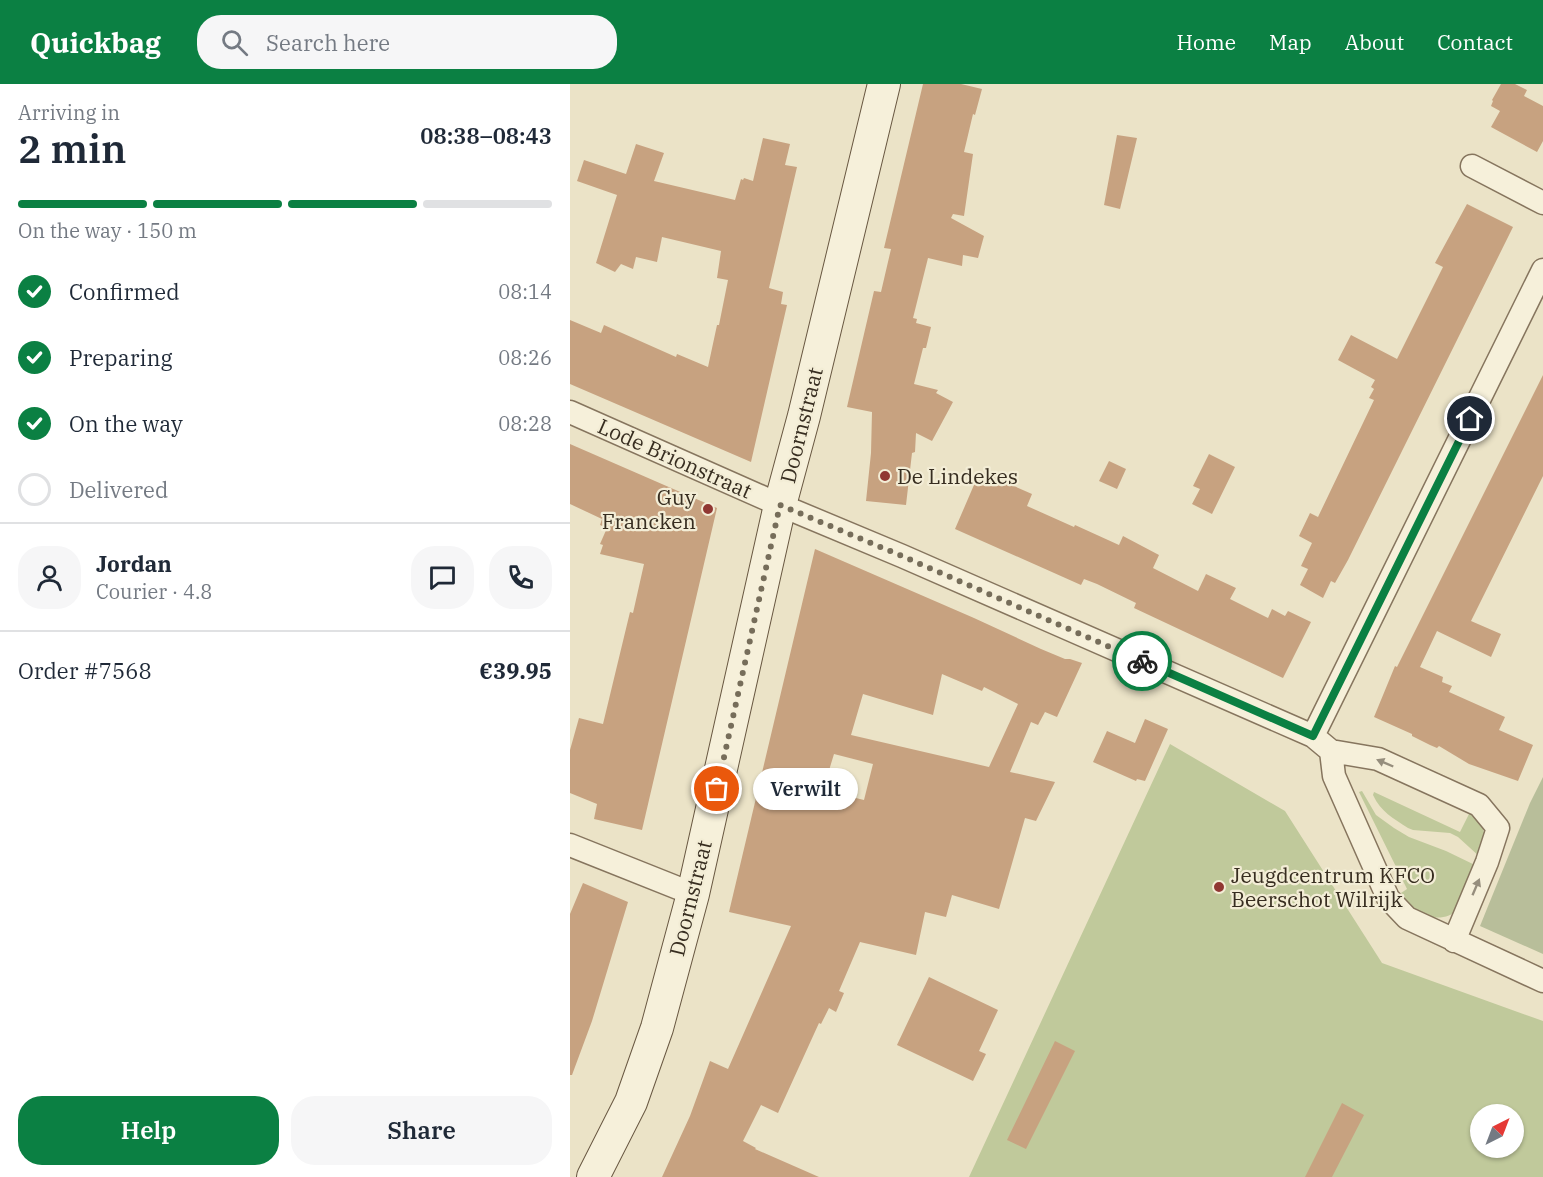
<!DOCTYPE html>
<html lang="en">
<head>
<meta charset="utf-8">
<style>
	:root { --surface:#fff; --page:#f6f6f7; --text:#1f2937; --muted:#747a83; --line:#e0e1e3; --accent:#0b8043 }
	body { margin:0; font-family:"IBM Plex Serif",serif; background:var(--page); color:var(--text); height:100vh; display:flex; flex-direction:column; font-size:22px; white-space:nowrap }
	* { box-sizing:border-box; margin:0 }
	p { font-size:20px; color:var(--muted) }
	.icon { flex:none; width:33px; height:33px; fill:none; stroke:currentColor; stroke-width:2; stroke-linecap:round; stroke-linejoin:round }
	.map { position:relative; flex:1; overflow:hidden }
	.drawer { display:flex; flex-direction:column; background:var(--surface); width:570px }
	.drawer>* { flex:none }
	.needle { width:39px; rotate:42deg }
	.buttons { position:absolute; left:900px; top:1020px; display:grid; gap:12px }
	.buttons a { display:grid; place-items:center; width:54px; height:54px; border-radius:50%; background:var(--surface); box-shadow:0 2px 4px #0004; font-size:30px }
	.pin { position:absolute; display:grid; place-items:center; width:51px; height:51px; color:#fff; margin:-26px; border:3px solid #fff; border-radius:50%; box-shadow:0 2px 6px #0007 }
	.courier { position:absolute; display:grid; place-items:center; width:60px; height:60px; margin:-30px; border:4px solid #0b8043; border-radius:50%; background:#fff; color:#222; box-shadow:0 2px 8px #0007 }
	.bubble { position:absolute; height:42px; border-radius:21px; background:var(--surface); box-shadow:0 2px 4px #0004; font-size:20px; font-weight:600; line-height:42px; text-align:center }
	.head em { font-style:normal; font-weight:600 }
	.head div { display:flex; flex-direction:column-reverse }
	.head { display:flex; align-items:center; justify-content:space-between; height:102px; padding:0 18px }
	h1 { font-size:39px; font-weight:600; line-height:45px }
	.bar { display:grid; grid-template-columns:repeat(4,1fr); gap:9px 6px; align-content:center; height:72px; padding:0 18px }
	.bar i { height:8px; border-radius:4px; background:var(--line) }
	.bar .current { background:var(--accent) }
	.bar p { grid-column:span 4 }
	.line { display:flex; align-items:center; gap:15px; padding:0 18px; border-top:2px solid var(--line) }
	.line div { flex:1 }
	.round { display:grid; place-items:center; flex:none; width:63px; height:63px; border-radius:24px; background:var(--page) }
	ol { padding:0 18px; list-style:none }
	li { display:flex; align-items:center; gap:18px; height:66px }
	li p { margin-inline-start:auto }
	li .icon { padding:6px; border-radius:50%; background:var(--accent); color:#fff; stroke-width:4 }
	li:last-child { color:var(--muted) }
	li i { width:33px; height:33px; border:3px solid var(--line); border-radius:50% }
	.action { display:flex; gap:12px; margin-top:auto; padding:12px 18px }
	.action a { flex:1; height:69px; border-radius:24px; background:var(--accent); color:#fff; font-size:24px; font-weight:600; line-height:69px; text-align:center }
	.action a+a { background:var(--page); color:var(--text) }
	header { display:flex; align-items:center; gap:36px; box-sizing:border-box; height:84px; padding:0 30px; background:var(--accent); color:#fff }
	header strong { font-size:28px }
	nav { display:flex; gap:33px; margin-inline-start:auto; font-size:21px }
	.search { width:420px; height:54px; background:var(--page); display:flex; align-items:center; gap:15px; box-sizing:border-box; padding:0 21px; border-radius:24px; color:var(--muted); font-size:22px }
	main { display:flex; flex:1; min-height:0 }
	.map>svg:first-child { display:block }
	.green { fill:#c0c99b; fill-rule:evenodd }
	.cemetery { fill:#b8be9a }
	.building { fill:#c7a280; fill-rule:evenodd }
	.lines { fill:none; stroke-linecap:round; stroke-linejoin:round }
	.street-casing { stroke:#86755e; stroke-width:25 }
	.secondary-casing { stroke:#685741; stroke-width:34 }
	.street { stroke:#f6f0da; stroke-width:22 }
	.secondary { stroke:#f6f0da; stroke-width:32 }
	.oneway { fill:#968e7d }
	.done { stroke:#766d5a; stroke-width:6; stroke-dasharray:0 10.8 }
	.route { stroke:#0b8043; stroke-width:8 }
	.poi-dot { fill:#903732; stroke:#f3edd6; stroke-width:2 }
	.labels { text-anchor:middle; dominant-baseline:central; stroke-width:4.5; stroke-linejoin:round; paint-order:stroke }
	.street-label { font-size:21px; fill:#372d20; stroke:#f3edd6 }
	.poi-label { font-size:21px; fill:#372d20; stroke:#f3edd6; text-anchor:start }
</style>
</head>
<body>
<header>
<strong>Quickbag</strong>
<div class="search"><svg class="icon" aria-label="search" viewBox="0 0 24 24"><circle cx="10" cy="10" r="6"/><path d="M15 15l6 6"/></svg>Search here</div>
<nav><a>Home</a><a>Map</a><a>About</a><a>Contact</a></nav>
</header>
<main>
<section class="drawer">
<div class="head"><div><h1>2 min</h1><p>Arriving in</p></div><em>08:38–08:43</em></div>
<div class="bar"><i class="current"></i><i class="current"></i><i class="current"></i><i></i><p>On the way · 150 m</p></div>
<ol>
<li><svg class="icon" aria-label="check" viewBox="0 0 24 24"><path d="M5 12l5 5 9-10"/></svg>Confirmed<p>08:14</p></li>
<li><svg class="icon" aria-label="check" viewBox="0 0 24 24"><path d="M5 12l5 5 9-10"/></svg>Preparing<p>08:26</p></li>
<li><svg class="icon" aria-label="check" viewBox="0 0 24 24"><path d="M5 12l5 5 9-10"/></svg>On the way<p>08:28</p></li>
<li><i></i>Delivered</li>
</ol>
<div class="line" style="height:108px"><a class="round"><svg class="icon" aria-label="person" viewBox="0 0 24 24"><circle cx="12" cy="8" r="4"/><path d="M4 21q1-7 8-7t8 7"/></svg></a><div><b>Jordan</b><p>Courier · 4.8</p></div><a class="round"><svg class="icon" aria-label="chat" viewBox="0 0 24 24"><path d="M4 5h16v11H9l-5 4z"/></svg></a><a class="round"><svg class="icon" aria-label="phone" viewBox="0 0 24 24"><path d="M5 4h4l2 5-3 2q2 4 5 5l2-3 5 2v4C11 20 4 13 5 4z"/></svg></a></div>
<div class="line" style="height:78px"><div>Order #7568</div><b>€39.95</b></div>
<div class="action"><a>Help</a><a>Share</a></div>
</section>
<div class="map">
<svg width="973" height="1093" viewBox="0 0 973 1093">
	<rect width="100%" height="100%" fill="#ebe3c7"/>
	<!-- green -->
	<path class="green" d="M600,660l115,67 97,152 161,58v156h-574zM910,1030h34v34h-34z
		M792,707l14,24 18,13 15,9 37,14 31,15c-4,10 -12,37 -18,43 -19,18 -49,5 -58,-16l6,-4 -48,-97z
		M804,708l86,40 10,-20c18,18 16,21 10,45l-22,-20 -8,-4 -37,-3 -5,-2c-15,-10 -27,-16 -35,-33z"/>
	<!-- cemetery -->
	<path class="cemetery" d="M973,693v177l-63,-28 50,-123z"/>
	<!-- building -->
	<path class="building" d="M353,0h38l21,5 -7,26 -2,-1 -9,38 9,2 -9,62 -11,-2 -2,4 33,18 -6,22 -15,-3 -1,11 -34,-8 -15,60 4,1 -1,4 15,4 -5,21h-3l-9,36 24,6 -2,3 17,9 -21,39 -16,-8 -1,19 -3,1 -6,52 -40,-4 5,-48 1,-41 -25,-5 27,-116 7,1 10,-43 -7,-1z
		M931,0h14l12,6 -3,6 19,10v35l-6,11 -46,-25 9,-16 -9,-5 2,-5 -1,-1z
		M547,51l20,3 -17,71 -16,-4z
		M193,54l27,6 -5,21 12,2 -28,121 14,4 -2,12 6,1 -36,157 -181,-78v-64l31,13 3,-8 72,32 1,-3 31,13 9,-42h2l9,-45 -11,-2 4,-27 -59,-14 -5,25 -21,-5 -3,12 -12,-5 -6,8 -19,-9 21,-68 -40,-14 7,-21 42,14 10,-30 28,9 -10,28 81,19 6,-21 2,1 1,-2 9,3z
		M897,120l46,23 -165,333 -13,23 -4,-2 -8,17 -23,-13 8,-16 -7,-3 11,-23 -13,-7 11,-23 8,4 56,-117 -5,-2 5,-9 -3,-2 4,-7 -37,-20 13,-25 46,24 46,-92 -8,-4z
		M973,291v101l-72,145 30,13 -10,23 -54,-26 -17,36 23,10 -1,5 10,4 -3,6 56,25 -6,13 34,15 -15,36 -49,-17 -30,-18 -2,2 -7,-3 -18,-9v-2l-38,-17 21,-51 2,1z
		M0,360l147,64 -75,322 -48,-11 3,-15 -27,-11v-43l9,-32 24,6 27,-112 3,1 11,-49 -44,-10 3,-9 -3,-1 7,-16 -7,-3 2,-6 -32,-15z
		M639,370l26,13 -23,47 -20,-10 8,-15 -7,-3z
		M539,377l17,8 -9,20 -18,-8z
		M410,387l52,23 -5,12 47,21 1,-2 44,20 4,-9 36,19 -6,13 45,23 8,-17 30,14 -6,11 38,19 4,-9 13,7 3,-5 23,11 -28,56 -149,-70 2,-5 -39,-19 -13,-5 -3,6 -126,-56z
		M245,465l159,69 67,31 24,10h5l12,4 -25,54 -12,-5 -7,13 -7,-3 -21,50 45,10 -19,39 -11,-3 -26,91 -47,-14 -6,22 -21,-5 -9,43 -56,-13 -21,49 5,2 -8,19 -7,-4 -8,16 -2,-1 -41,90 -17,-8 -18,36 13,7 -1,1 64,28h-157l28,-61 20,-55 18,8 63,-143 -62,-14zM372,590l40,17 2,-4 34,17 -29,63 -138,-32 12,-41 70,21zM264,670l39,10 -9,36 -41,-10z
		M575,635l23,10 -23,52 -8,-2 -1,2 -43,-19 14,-31 28,12z
		M13,799l45,19 -36,119 -20,54h-2v-161z
		M359,893l69,33 -19,41 7,3 -13,27 -76,-36z
		M485,957l20,10 -49,98 -19,-9z
		M772,1019l22,12 -32,62h-27z"/>
	<g class="lines">
		<!-- street casing -->
		<g class="street-casing">
			<path id="street" d="M902,82l71,37
				M0,328l210,93 122,51 411,180 18,15 3,25 54,122 19,20 136,63
				M743,652l230,-466
				M761,667l47,8 101,46 19,23 -11,34 -33,79
				M0,761l123,49"/>
		</g>
		<!-- secondary casing -->
		<g class="secondary-casing">
			<path id="secondary" d="M23,1093l38,-75 26,-74 36,-134 87,-389 24,-89 80,-332"/>
		</g>
		<!-- street -->
		<use href="#street" class="street"/>
		<!-- secondary -->
		<use href="#secondary" class="secondary"/>
	</g>
	<!-- one-way arrows -->
	<defs><path id="oneway-solid" d="M-6-.8H1V-3.2L6.5 0L1 3.2V.8H-6Z" transform="scale(1.5)"/></defs>
	<g class="oneway">
		<use href="#oneway-solid" transform="translate(815 679) rotate(-157)"/>
		<use href="#oneway-solid" transform="translate(906 803) rotate(-67)"/>
	</g>
	<g class="lines">
		<!-- done -->
		<path class="done" d="M147,705l63,-284 122,51 240,105"/>
		<!-- route -->
		<path class="route" d="M572,577l171,75 157,-317"/>
	</g>
	<!-- markers -->
	<g class="poi-dot">
		<circle cx="315" cy="392" r="6"/>
		<circle cx="138" cy="425" r="6"/>
		<circle cx="649" cy="803" r="6"/>
	</g>
	<g class="labels">
		<!-- street labels -->
		<g class="street-label">
			<text transform="translate(231 341) rotate(-76)">Doornstraat</text>
			<text transform="translate(105 374) rotate(24)">Lode Brionstraat</text>
			<text transform="translate(120 814) rotate(-76)">Doornstraat</text>
		</g>
		<!-- poi labels -->
		<g class="poi-label">
			<text x="327" y="392">De Lindekes</text>
			<text x="126" y="413" text-anchor="end">Guy<tspan x="126" dy="24">Francken</tspan></text>
			<text x="661" y="791">Jeugdcentrum KFCO<tspan x="661" dy="24">Beerschot Wilrijk</tspan></text>
		</g>
	</g>
</svg>
<div class="buttons">
<a><svg class="needle" viewBox="-14 -14 28 28"><path d="M0-13l5 13h-10z" fill="#e53935"/><path d="M0 13l5-13h-10z" fill="#747a83"/></svg></a>
</div>
<div class="pin" style="left:147px;top:705px;background:#ea580c"><svg class="icon" aria-label="bag" viewBox="0 0 24 24"><path d="M5 8h14l-1 12H6zM9 8a3 3 0 0 1 6 0"/></svg></div>
<div class="pin" style="left:900px;top:335px;background:#1f2937"><svg class="icon" aria-label="home" viewBox="0 0 24 24"><path d="M3 11l9-7 9 7M6 9v11h12V9"/></svg></div>
<div class="courier" style="left:572px;top:577px"><svg class="icon" aria-label="bike" viewBox="0 0 24 24"><circle cx="6" cy="16" r="4"/><circle cx="18" cy="16" r="4"/><path d="M6 16l4-8h5l3 8M10 8l3 8H6M13 5h3"/></svg></div>
<div class="bubble" style="left:183px;top:684px;width:105px">Verwilt</div>
</div>
</main>
</body>
</html>
